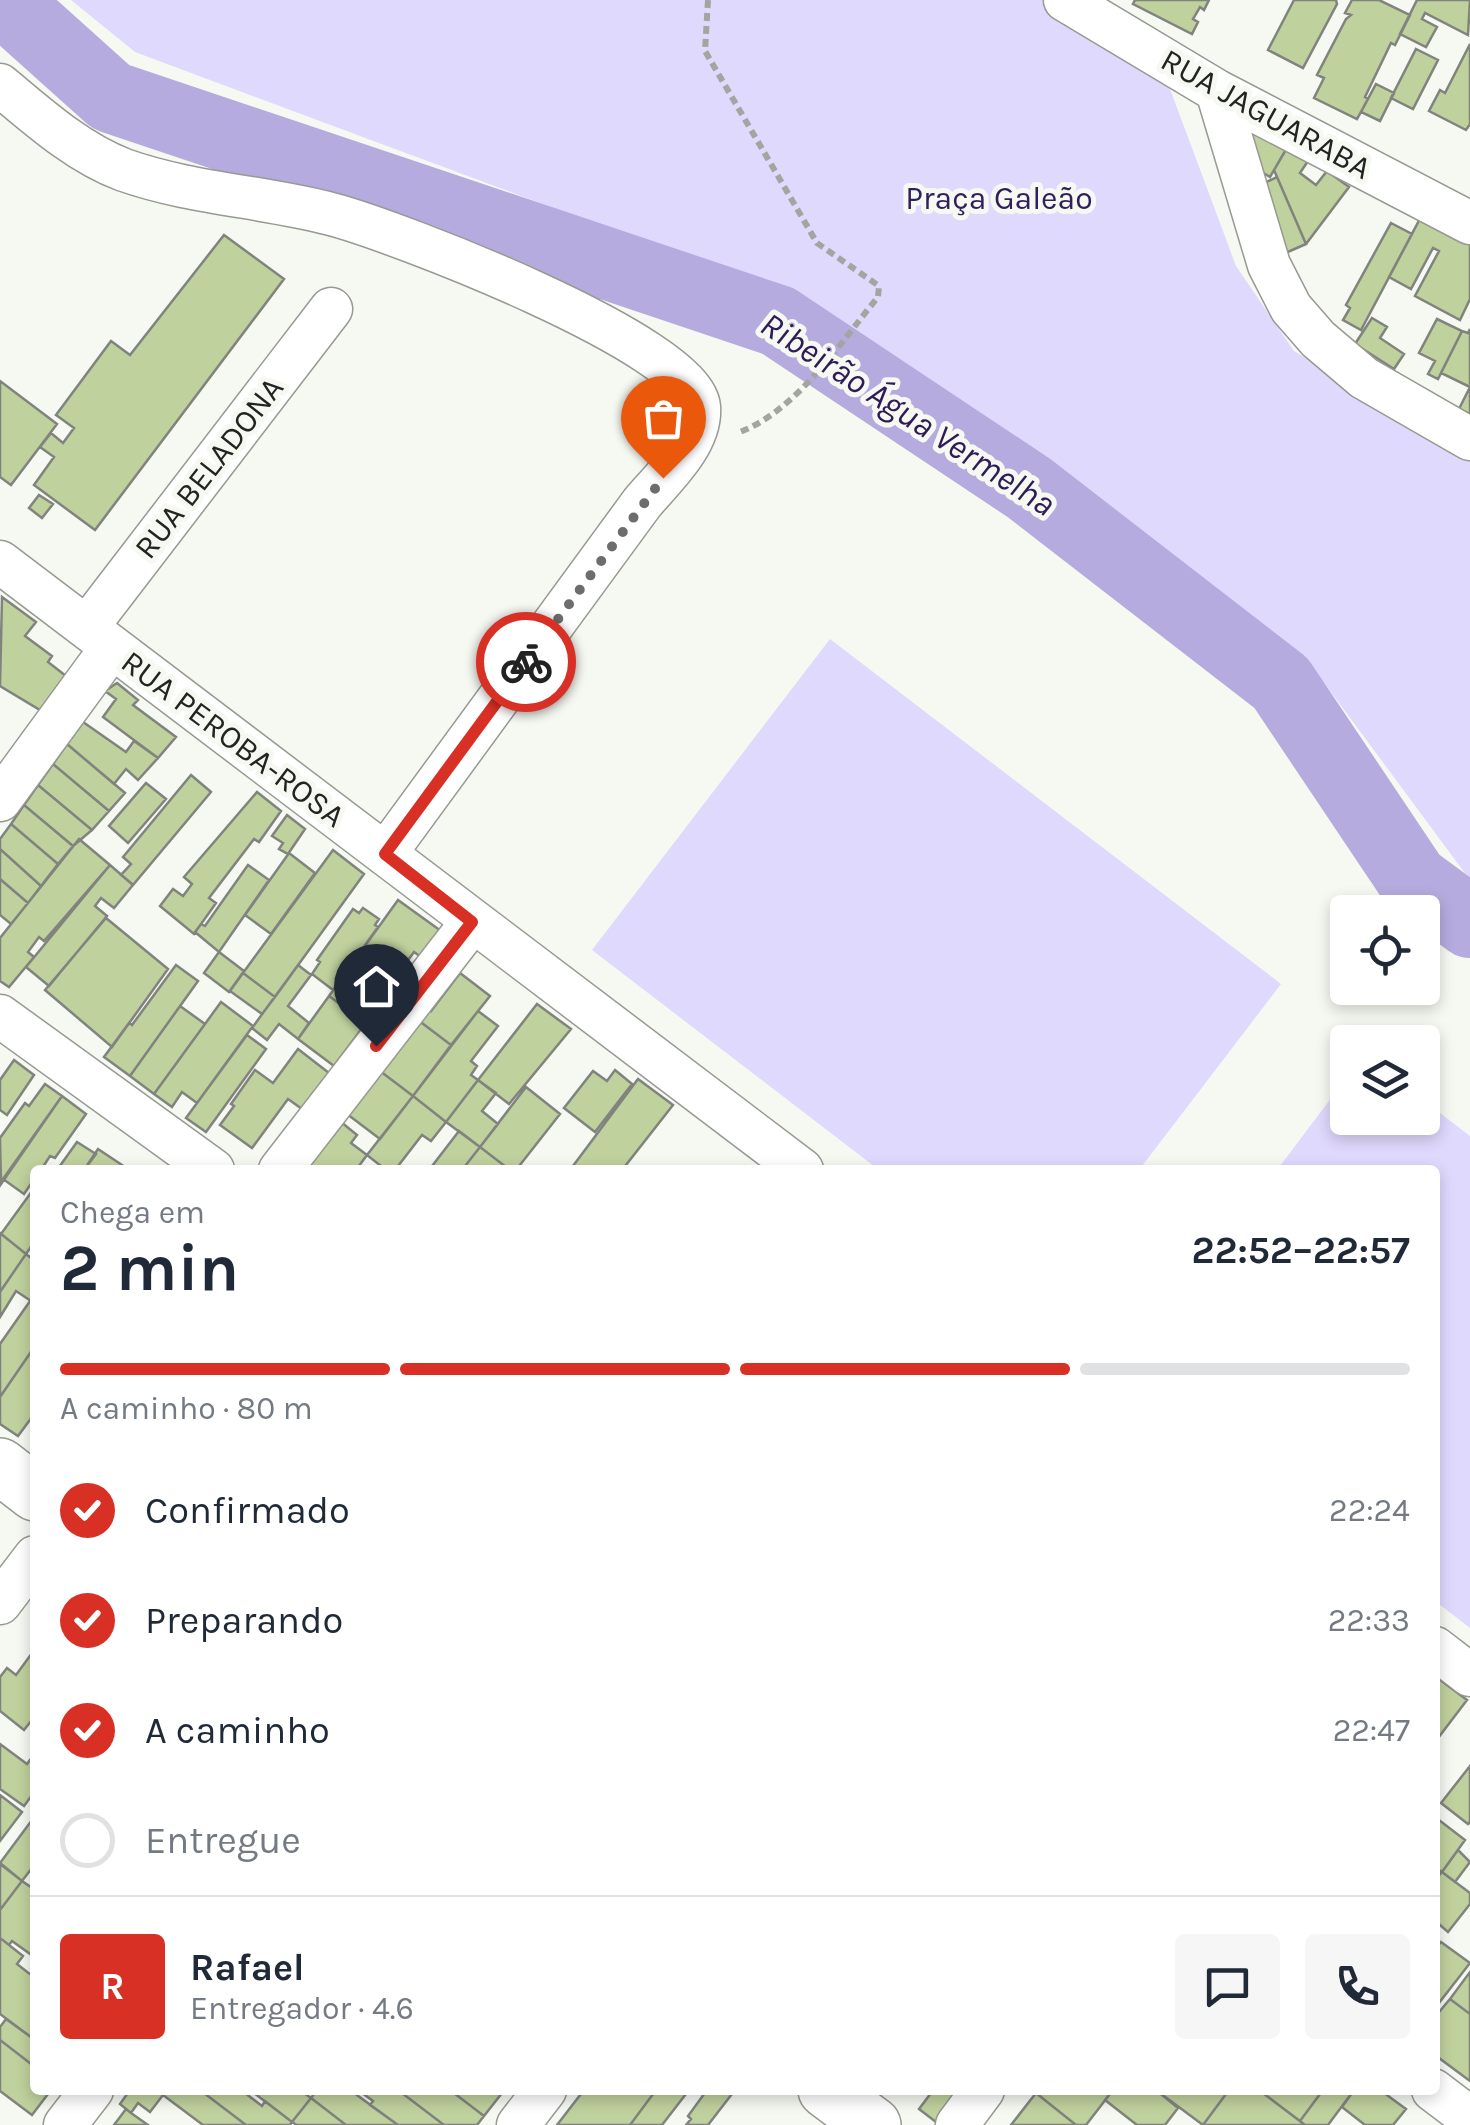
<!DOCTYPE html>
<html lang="pt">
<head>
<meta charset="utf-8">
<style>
	:root { --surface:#fff; --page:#f6f6f7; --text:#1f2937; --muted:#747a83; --line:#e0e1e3; --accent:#d93025 }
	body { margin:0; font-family:Karla,sans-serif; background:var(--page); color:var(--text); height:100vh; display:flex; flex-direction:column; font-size:38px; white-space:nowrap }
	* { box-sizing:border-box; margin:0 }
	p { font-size:32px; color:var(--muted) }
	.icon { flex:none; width:55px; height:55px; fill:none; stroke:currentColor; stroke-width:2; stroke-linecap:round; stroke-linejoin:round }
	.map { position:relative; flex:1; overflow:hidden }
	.side { position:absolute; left:30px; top:1165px; width:1410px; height:930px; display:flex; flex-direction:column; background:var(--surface); border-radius:10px; box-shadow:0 5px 15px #0003 }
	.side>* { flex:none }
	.tools { position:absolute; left:1330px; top:895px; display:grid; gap:20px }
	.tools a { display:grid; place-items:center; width:110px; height:110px; border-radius:10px; background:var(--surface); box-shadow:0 5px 15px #0003; font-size:50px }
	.pin { position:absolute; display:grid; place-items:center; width:85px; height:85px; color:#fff; margin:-102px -42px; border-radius:50% 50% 50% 0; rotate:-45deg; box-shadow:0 0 10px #0007 }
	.pin .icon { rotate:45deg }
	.courier { position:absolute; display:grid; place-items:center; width:100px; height:100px; margin:-50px; border:8px solid #d93025; border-radius:50%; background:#fff; color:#222; box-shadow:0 2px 12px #0007 }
	.overview em { font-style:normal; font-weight:700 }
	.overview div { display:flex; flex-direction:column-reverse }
	.overview { display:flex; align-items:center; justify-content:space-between; height:170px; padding:0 30px }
	h1 { font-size:65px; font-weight:700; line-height:75px }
	.bar { display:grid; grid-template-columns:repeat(4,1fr); gap:15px 10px; align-content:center; height:120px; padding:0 30px }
	.bar i { height:12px; border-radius:8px; background:var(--line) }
	.bar .active { background:var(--accent) }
	.bar p { grid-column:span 4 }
	.line { display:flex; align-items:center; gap:25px; padding:0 30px; border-top:2px solid var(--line) }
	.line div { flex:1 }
	.round { display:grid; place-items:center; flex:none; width:105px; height:105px; border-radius:10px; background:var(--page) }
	ol { padding:0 30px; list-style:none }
	li { display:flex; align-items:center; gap:30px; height:110px }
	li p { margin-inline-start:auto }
	li .icon { padding:10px; border-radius:50%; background:var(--accent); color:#fff; stroke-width:4 }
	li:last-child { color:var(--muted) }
	li i { width:55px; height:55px; border:5px solid var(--line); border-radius:50% }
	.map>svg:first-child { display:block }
	.green { fill:#e0d9fe }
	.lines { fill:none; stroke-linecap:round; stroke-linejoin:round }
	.river { stroke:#b5abde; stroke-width:72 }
	.building { fill:#bfd19d; stroke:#81837e; stroke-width:2.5 }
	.minor-casing { stroke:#979993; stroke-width:45 }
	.tertiary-casing { stroke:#979993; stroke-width:58 }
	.path { stroke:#a4a5a1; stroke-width:6; stroke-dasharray:8 5; stroke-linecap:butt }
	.minor { stroke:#fff; stroke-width:42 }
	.tertiary { stroke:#fff; stroke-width:55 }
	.done { stroke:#6d6e6b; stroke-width:10; stroke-dasharray:0 18 }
	.route { stroke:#d93025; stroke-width:12 }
	.labels { text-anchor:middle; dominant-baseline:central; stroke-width:10; stroke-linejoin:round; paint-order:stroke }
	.street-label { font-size:32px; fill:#232422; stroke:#f6f8f2 }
	.park-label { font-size:32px; fill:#311f5b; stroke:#f6f8f2 }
	.water-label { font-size:35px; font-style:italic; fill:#2e1b57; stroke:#f6f8f2 }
</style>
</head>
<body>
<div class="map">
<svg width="1470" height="2125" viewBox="0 0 1470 2125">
	<rect width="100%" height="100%" fill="#f6f8f2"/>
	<!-- green -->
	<path class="green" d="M71,0h991l92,46 82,220 58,85 176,102v427l-148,-200 -204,-154 -310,-223 -673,-251z
		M830,639l451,345 -142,186h-260l-287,-220z
		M1347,1077l1,41h74l1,-18 47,36v492l-35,-27v-431h-158z"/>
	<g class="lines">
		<!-- river -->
		<path class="river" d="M3,0l108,97 667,224 251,167 252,195 132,197 57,42"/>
	</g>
	<!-- building -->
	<path class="building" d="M1135,0h74l-5,10 -4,-3 -7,12 5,3 -6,12 -59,-30z
		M1294,0h42l1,4 -34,64 -35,-18z
		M1352,0h27l31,15 -15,30 -4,-2 -26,54 3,2 -11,20 -43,-21 10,-20 -7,-3 29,-56 5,-4 -6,-2z
		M1417,0h53l-2,35 -43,-22 -3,6 15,8 -11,20 -26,-13z
		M1470,44v80l-4,6 -37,-19 11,-21 5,3z
		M1416,49l22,11 -25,49 -22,-11z
		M1376,84l18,9 -14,28 -19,-9z
		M1248,126l40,20 -18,31 -28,-17z
		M1288,146l22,12 -10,15 16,12 11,-14 22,16 -43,57 -32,-74z
		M1277,177l29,67 -25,11 -19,-71z
		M1422,215l48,24v60l-10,21 -45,-24 24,-45 -6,-3 -22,41 -22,-12z
		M1391,223l21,11 -51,96 -18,-10 7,-12 -4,-3z
		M224,235l60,44 -189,251 -61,-45 20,-28 -14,-10 11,-14 12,10 11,-15 -18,-13 55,-74 19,14z
		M1372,318l15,9 -7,11 24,16 -10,15 -39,-25z
		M1437,319l25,12 -24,48 -10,-5 7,-13 -16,-8z
		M1470,329v85l-11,-5 11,-22 -29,-14 21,-42 6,2z
		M0,381l57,43 -46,61 -11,-8z
		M39,495l14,9 -11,14 -13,-10z
		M2,597l34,25 -11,14 27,20 -4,6 18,14 -26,34 -40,-24z
		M117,683l21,17 -5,5 43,32 -18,21 -55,-41 13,-18 -11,-8z
		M83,722l43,30 8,-11 24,17 -20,22 -12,-11 -12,15 -47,-40z
		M67,744l58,49 -16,18 -56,-47z
		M53,764l56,47 -17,19 -54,-45z
		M191,775l20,17 -78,93 -12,-10 10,-11 -8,-7z
		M146,783l20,16 -38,44 -19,-17z
		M38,785l54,45 -19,16 -49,-41z
		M257,792l24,19 -22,31 -5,-3 -45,59 7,5 -22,31 -34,-28 13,-17 10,7 9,-12 -8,-7z
		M24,805l49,41 -15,18 -47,-40z
		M287,815l18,14 -17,25 -9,-5 4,-6 -11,-7z
		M11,824l47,40 -17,22 -41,-37v-10z
		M79,839l31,26 -66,76 -5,-4 -11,15 6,5 -25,30 -9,-6v-43z
		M0,849l41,37 -13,17 -28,-24z
		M333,850l31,24 -89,123 -32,-24z
		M289,853l26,20 -44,61 -26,-19z
		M110,865l23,20 -19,23 -13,-10 -6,8 12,10 -58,70 -23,-19z
		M248,865l21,15 -50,72 -24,-20 6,-8 4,2z
		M0,879l28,24 -17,21 -11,-9z
		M398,900l43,31 -20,26 -7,-5 -46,63 -20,-14 -4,6 -15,-11z
		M363,908l16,11 -4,6 3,2 -45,63 -21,-16 8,-12 -3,-2 36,-51 6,4z
		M106,918l62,51 -56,78 -67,-57z
		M219,952l25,19 -15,21 -25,-19z
		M176,965l22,16 -68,95 -26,-19 25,-34 3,2z
		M298,965l13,10 -23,31 21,17 -11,16 -19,-15 -12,16 -15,-12z
		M243,973l32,24 -13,17 -32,-23z
		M460,973l30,23 -39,49 -33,-25 10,-12 3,3z
		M329,996l37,27 -32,43 -36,-27z
		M221,1002l32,24 -56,77 -15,-11 -10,15 -18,-13z
		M537,1004l34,25 -62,75 -31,-24z
		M180,1006l25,18 -51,70 -24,-18z
		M478,1011l20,15 -27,35 6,5 -6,9 7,5 -32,42 -33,-26z
		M418,1020l33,25 -38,51 -33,-25z
		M247,1035l19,14 -60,83 -20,-14z
		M298,1049l31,24 -27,36 -14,-10 -36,49 -32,-23 14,-19 -3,-2 24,-34 18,13z
		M14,1060l20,15 -27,40 -7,-5v-30z
		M615,1070l17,14 -37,48 -31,-24 29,-37 14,10z
		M380,1071l33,25 -33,43 -33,-25z
		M638,1079l35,26 -51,65 -15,-3 -2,3h-35z
		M478,1080l18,13 -14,18 16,13 -18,23 -34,-25z
		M45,1084l17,12 -61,88 -1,-46 25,-35 4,3z
		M526,1087l34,27 -44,56h-6l-30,-23z
		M62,1096l24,18 -31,44 -5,-2 -9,14h-6v8l-11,16 -21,-15z
		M413,1096l33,26 -15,19 -9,-6 -27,35h-9l-19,-15z
		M341,1122l16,13 -6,8 16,12 -11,15h-52z
		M459,1131l21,16 -18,23h-33z
		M77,1142l19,12 -12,16h-27z
		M480,1147l30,23h-48z
		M98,1149l24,16 -4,5h-34z
		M35,1187v54l-9,13 -25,-20z
		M0,1233l26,21 -26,38z
		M26,1254l9,7v33l-4,7 -15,-10 -16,26v-25z
		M35,1294v52l-35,51v-53z
		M35,1346v67l-17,23 -18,-12v-27z
		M35,1649v67l-11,14 -24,-19v-34l7,-9 9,7z
		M1435,1676l32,24 -32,42z
		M0,1744l27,20 3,-4 5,3v34l-3,-2 -8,11 -24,-17z
		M1470,1766v56l-2,2 -27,-21z
		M0,1795l22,17 -22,29z
		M35,1816v48l-13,17 -22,-18z
		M1435,1817l30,23 -23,32 -7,-5z
		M1458,1850l12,12 -15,20 -13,-10z
		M0,1864l22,17 -22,29z
		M1442,1872l28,21v11l-22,28 -8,-7 -5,8v-53z
		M22,1881l13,9 -2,66 -21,-15 -3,4 -9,-7v-28z
		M0,1938l23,18 -6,8 18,14v62l-35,-26z
		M1441,1942l29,21 -35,45v-59z
		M1470,1972v42l-20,-15z
		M1450,1999l20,15v67l-35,-26v-38z
		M6,2019l29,21v27l-35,-27v-13z
		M0,2040l35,27v23h16l-19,25 -32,-24z
		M130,2090h70l46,35h-43l-40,-30 -13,17 -12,-9 -7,10 -11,-9z
		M200,2090h41l21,16 3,-5 27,21 -2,3h-44z
		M250,2090h50l11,8 -19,24z
		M317,2090h33l48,35h-52l-35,-27z
		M358,2090h40l46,35h-46l-28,-20 3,-4z
		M398,2090h52l34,26 -7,9h-33z
		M450,2090h48l4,3 -18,23z
		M584,2090h72l-26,35h-73z
		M656,2090h33l-27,35h-32z
		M707,2090h28l-27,35h-22l5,-6 -3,-3z
		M928,2090h32l-24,32 -17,-13 12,-16z
		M1038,2090h75l-27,35h-10l-40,-32z
		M1113,2090h43l22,18 -13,17h-28l-32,-25z
		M1156,2090h73l-26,35z
		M1229,2090h30l46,35h-102z
		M1259,2090h64l-23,31z
		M1323,2090h31l-26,35h-23l-5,-4z
		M1354,2090h26l26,19 -13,16h-28l-23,-18z
		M1036,2093l40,32h-65z
		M311,2098l35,27h-49l-5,-3z
		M126,2109l5,4 17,12h-34z"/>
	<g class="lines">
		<!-- minor casing -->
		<g class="minor-casing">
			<path id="minor" d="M1065,0l152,91 253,132
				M0,85c37,31 78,68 124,85 68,24 139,26 207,44 62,16 363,131 368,193 3,36 -36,71 -57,96l-257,351
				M1217,91l52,174 22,43 27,31 46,39 106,61
				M0,562l802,608
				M87,627l244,-318
				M0,800l112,-153
				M0,1016l213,154
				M280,1170l192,-248
				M0,1603l35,-46
				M1435,1648l35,27
				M1433,2090l37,28
				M65,2125l27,-35
				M518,2125l27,-35
				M957,2125l26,-35"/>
		</g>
		<!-- tertiary casing -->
		<g class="tertiary-casing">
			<path id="tertiary" d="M0,1466l35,27
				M826,2090l47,35"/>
		</g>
		<!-- path -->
		<path class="path" d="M708,0l-3,51 112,192 62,43 -1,11c-38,46 -83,116 -141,136"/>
		<!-- minor -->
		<use href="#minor" class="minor"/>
		<!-- tertiary -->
		<use href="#tertiary" class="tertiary"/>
	</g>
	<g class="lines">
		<!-- done -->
		<path class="done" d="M526,662l137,-184"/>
		<!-- route -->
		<path class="route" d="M376,1046l96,-124 -87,-68 141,-192"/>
	</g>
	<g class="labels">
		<!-- street labels -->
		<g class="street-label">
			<text transform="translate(1266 114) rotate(29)">RUA JAGUARABA</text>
			<text transform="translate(209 468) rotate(-52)">RUA BELADONA</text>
			<text transform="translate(233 739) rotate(37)">RUA PEROBA-ROSA</text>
		</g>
		<!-- park labels -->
		<g class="park-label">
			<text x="999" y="198">Praça Galeão</text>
		</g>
		<!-- water labels -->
		<g class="water-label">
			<text transform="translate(908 414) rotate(33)">Ribeirão Água Vermelha</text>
		</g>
	</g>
</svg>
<div class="tools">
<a><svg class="icon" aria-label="locate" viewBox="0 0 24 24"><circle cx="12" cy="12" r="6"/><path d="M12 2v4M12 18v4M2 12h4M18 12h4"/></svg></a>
<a><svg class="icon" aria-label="layers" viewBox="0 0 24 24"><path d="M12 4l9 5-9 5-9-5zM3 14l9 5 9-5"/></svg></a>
</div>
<div class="pin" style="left:663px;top:478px;background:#ea580c"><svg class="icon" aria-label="bag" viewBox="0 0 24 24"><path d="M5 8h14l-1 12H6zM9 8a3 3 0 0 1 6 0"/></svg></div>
<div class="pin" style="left:376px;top:1046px;background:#1f2937"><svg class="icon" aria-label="home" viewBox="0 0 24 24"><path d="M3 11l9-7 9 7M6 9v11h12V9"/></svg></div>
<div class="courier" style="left:526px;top:662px"><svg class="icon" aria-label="bike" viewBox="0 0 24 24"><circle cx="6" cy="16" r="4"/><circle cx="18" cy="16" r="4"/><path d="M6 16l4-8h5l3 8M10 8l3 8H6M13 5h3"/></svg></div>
<section class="side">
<div class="overview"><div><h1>2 min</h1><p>Chega em</p></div><em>22:52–22:57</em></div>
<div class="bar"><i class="active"></i><i class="active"></i><i class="active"></i><i></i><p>A caminho · 80 m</p></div>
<ol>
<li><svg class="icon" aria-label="check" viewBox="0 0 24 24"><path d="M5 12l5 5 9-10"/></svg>Confirmado<p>22:24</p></li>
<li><svg class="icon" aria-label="check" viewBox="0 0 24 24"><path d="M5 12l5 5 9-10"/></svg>Preparando<p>22:33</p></li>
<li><svg class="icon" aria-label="check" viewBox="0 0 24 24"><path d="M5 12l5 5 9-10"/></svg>A caminho<p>22:47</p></li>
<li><i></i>Entregue</li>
</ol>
<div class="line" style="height:180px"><b class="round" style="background:var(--accent);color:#fff">R</b><div><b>Rafael</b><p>Entregador · 4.6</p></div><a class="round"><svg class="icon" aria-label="chat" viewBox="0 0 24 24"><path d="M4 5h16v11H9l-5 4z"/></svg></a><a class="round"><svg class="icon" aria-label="phone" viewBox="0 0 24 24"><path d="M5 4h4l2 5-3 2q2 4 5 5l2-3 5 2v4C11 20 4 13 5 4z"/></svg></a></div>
</section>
</div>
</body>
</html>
